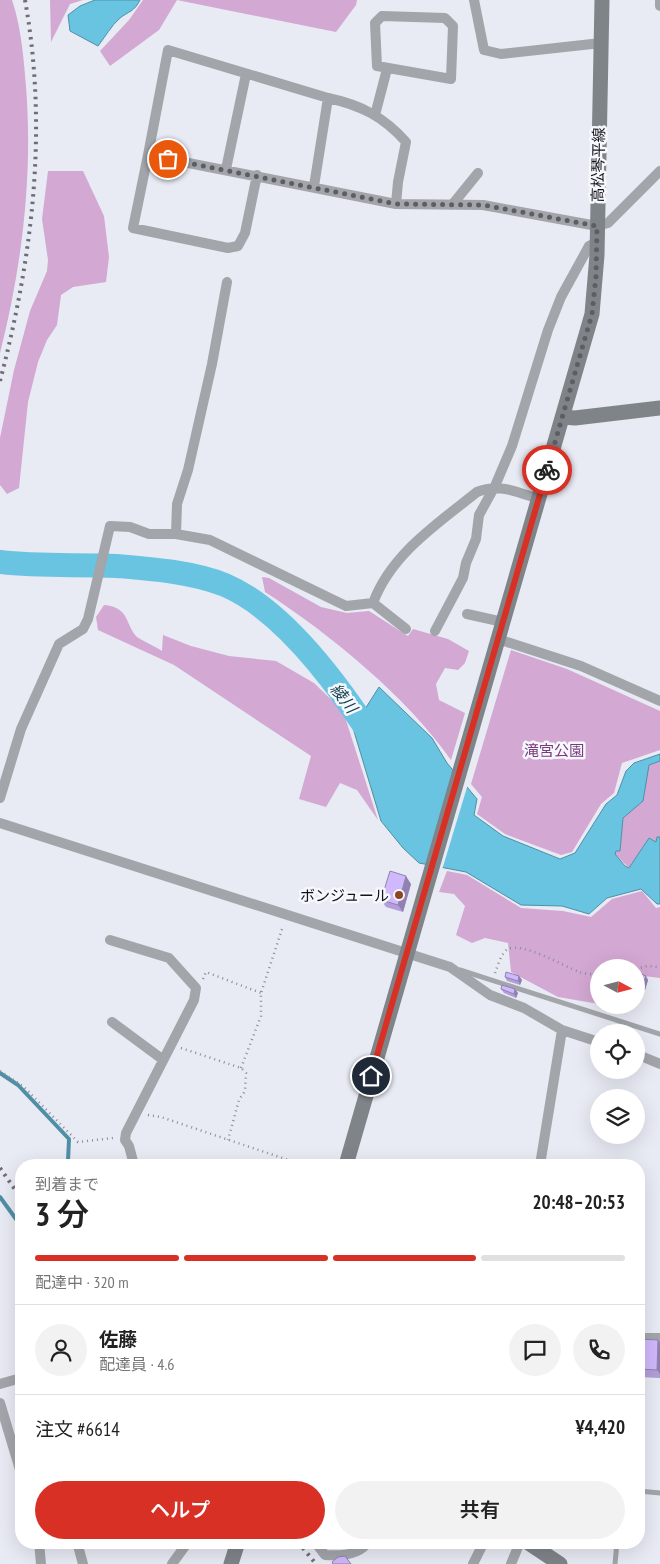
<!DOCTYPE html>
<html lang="ja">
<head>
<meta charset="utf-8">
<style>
	:root { --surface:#fff; --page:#f2f2f2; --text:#222; --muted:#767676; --line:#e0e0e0; --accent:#d93025 }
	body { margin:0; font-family:"PT Sans Narrow","Noto Sans JP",sans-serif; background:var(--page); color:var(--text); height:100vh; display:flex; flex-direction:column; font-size:19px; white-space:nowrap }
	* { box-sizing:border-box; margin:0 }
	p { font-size:16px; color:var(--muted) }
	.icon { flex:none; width:28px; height:28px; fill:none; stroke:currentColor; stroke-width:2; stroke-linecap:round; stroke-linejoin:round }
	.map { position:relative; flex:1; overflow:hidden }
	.side { position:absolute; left:15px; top:1159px; width:630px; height:390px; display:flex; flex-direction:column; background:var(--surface); border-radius:20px; box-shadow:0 5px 20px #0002 }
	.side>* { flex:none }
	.needle { width:32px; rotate:97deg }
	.fabs { position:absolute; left:590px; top:959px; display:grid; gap:10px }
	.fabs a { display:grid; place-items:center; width:55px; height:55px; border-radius:50%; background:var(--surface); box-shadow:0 5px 20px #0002; font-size:25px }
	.pin { position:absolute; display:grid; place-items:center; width:42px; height:42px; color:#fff; margin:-21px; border:2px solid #fff; border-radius:50%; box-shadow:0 1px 5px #0007 }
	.courier { position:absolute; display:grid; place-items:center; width:50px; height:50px; margin:-25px; border:4px solid #d93025; border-radius:50%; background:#fff; color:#222; box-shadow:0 1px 6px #0007 }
	.overview em { font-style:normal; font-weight:600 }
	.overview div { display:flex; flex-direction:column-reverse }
	.overview { display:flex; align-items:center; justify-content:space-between; height:85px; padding:0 20px }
	h1 { font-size:32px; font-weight:600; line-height:38px }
	.bar { display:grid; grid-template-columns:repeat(4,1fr); gap:8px 5px; align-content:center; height:60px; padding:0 20px }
	.bar i { height:6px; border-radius:4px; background:var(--line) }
	.bar .selected { background:var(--accent) }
	.bar p { grid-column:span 4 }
	.line { display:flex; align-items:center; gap:12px; padding:0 20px; border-top:1px solid var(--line) }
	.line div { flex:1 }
	.round { display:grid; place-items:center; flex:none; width:52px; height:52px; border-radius:26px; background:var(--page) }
	.cta { display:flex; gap:10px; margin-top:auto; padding:10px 20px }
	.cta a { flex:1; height:58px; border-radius:30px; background:var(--accent); color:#fff; font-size:20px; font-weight:600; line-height:58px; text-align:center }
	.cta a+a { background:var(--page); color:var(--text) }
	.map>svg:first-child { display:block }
	.green { fill:#d3a8d3 }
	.water { fill:#69c4e2; stroke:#4f8fa5 }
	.pier { fill:#e8eaf4 }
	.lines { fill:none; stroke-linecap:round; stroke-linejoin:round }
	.stream { stroke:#4f8fa5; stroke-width:4 }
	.river { stroke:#69c4e2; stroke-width:24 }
	.path { stroke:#8b8c94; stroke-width:2.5; stroke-dasharray:1 4; stroke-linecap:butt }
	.lane { stroke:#a2a5a9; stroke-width:5 }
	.street { stroke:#a2a5a9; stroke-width:10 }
	.secondary { stroke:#7f8489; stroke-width:15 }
	.rail { stroke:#6d6e75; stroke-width:4; stroke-dasharray:2.5 5; stroke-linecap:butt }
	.wall { fill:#b29ed8 }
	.shaded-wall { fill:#9181b0 }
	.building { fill:#cfb8fb; stroke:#9181b0 }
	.done { stroke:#5d5e64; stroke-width:5; stroke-dasharray:0 9 }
	.route { stroke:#d93025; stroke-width:6 }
	.poi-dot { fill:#8d4523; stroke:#f6f8fe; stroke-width:2 }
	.labels { text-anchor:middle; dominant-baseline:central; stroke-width:5; stroke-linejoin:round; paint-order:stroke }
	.street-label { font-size:15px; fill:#121317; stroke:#f6f8fe }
	.park-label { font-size:15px; fill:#79397b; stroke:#f6f8fe }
	.poi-label { font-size:15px; fill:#121317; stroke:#f6f8fe; text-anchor:end }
	.water-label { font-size:16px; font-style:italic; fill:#17414e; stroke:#f6f8fe }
</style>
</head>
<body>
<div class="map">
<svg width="660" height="1564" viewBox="0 0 660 1564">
	<rect width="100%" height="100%" fill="#e8eaf4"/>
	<!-- green -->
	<path class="green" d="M0,0h12c8,24 11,50 13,75 9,93 -2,187 -25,278z
		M50,0h33l-13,4 -19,38z
		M143,0h214l-1,5 -20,27 -159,-32 -18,30 -49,36 -10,-15 29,-31z
		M48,171h35l21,45 5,41 -3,25 -33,5 -12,8 -4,30 -10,15 -9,22 -10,40 -9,86 -12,6 -7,-9v-47l14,-68 16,-59 17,-40 1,-11 -6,-41z
		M262,577l7,1 52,29 26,6 22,-2 39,25 5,-7 35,10 21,12 -4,12 -7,7 -13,-2 -9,16 3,16 26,13 -14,47c-44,-63 -121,-126 -186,-168z
		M104,605c26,2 21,20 33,32 7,5 18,9 25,14l1,-16 28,11 38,10 47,5 38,22 29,28 35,109 -21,-30 -17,-7 -14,24 -27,-8 12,-43 -137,-91 -76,-35 -2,-13z
		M511,650l56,19 93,42v39l-38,13 -8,30 -13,11 -29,48 -11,3 -56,-21 -28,-20 5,-17 -11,-13z
		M660,761v76h-3l-1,5 -7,-4 -20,30 -14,-14 1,-4 4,1 3,-33 22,-25v-16l4,-12z
		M447,871l20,4 54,33 42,3 28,6 21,-18 30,-8 14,17 4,-1v71l-24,-3v-7h-37v36l-41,-7 -47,-25 -3,-29 -23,-5 -13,5 -16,-8 9,-29 -11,-12 -15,-2z"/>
	<!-- water -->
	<path class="water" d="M95,0h45c-6,12 -11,11 -20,18 -9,8 -15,19 -22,28l-28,-15 -2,-16 12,-9z
		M379,687l53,51 15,25 30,36 -3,16 29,21 57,23 15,-6 31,-49 11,-9 9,-24 8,-8 26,-9v7l-11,4 -6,36 -20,17 -3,33h-4l-1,3 10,12 4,2 20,-30 7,4 1,-5h3v67h-3l-16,-15 -34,9 -18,16 -27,-8 -41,-1 -55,-33 -47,-9 -16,-15 -22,-27 -28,-93z"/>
	<!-- pier -->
	<path class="pier" d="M454,767l14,17 -26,86 -17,-4z"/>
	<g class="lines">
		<!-- stream -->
		<path class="stream" d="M0,1073l18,12 51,54 -1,22 2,4
			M0,1197l21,29"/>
		<!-- river -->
		<path class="river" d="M0,562c39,5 78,2 117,4 35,3 76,6 108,19 61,26 117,105 152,160"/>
		<!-- path -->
		<path class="path" d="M636,969l11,-3 13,1
			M495,973c3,-8 6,-20 13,-24 15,-7 56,17 71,23 6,2 13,2 20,3
			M203,979l3,-7 55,21
			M181,1048l60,20 5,5 -1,18 -6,9 -11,40
			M241,1068l20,-52v-23l22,-67
			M0,1071l24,16 54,55 35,-4
			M148,1115l13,2 142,48"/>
		<!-- lane -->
		<path class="lane" d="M460,970l200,64
			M639,1491l21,2
			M615,1564l2,-22"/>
		<!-- street -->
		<path class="street" d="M474,0l10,50 17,4 100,-11
			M660,0v6
			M382,16l63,2 8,8 -2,53 -74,-13 -2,-43z
			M375,115l12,-46
			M148,155l-15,73 95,20 10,-2 7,-13 12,-58
			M226,169l20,-95
			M314,186l14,-88
			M396,204l2,-22 8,-40c-22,-25 -45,-37 -78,-44l-160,-48 -20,105 248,49 87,1 114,21 11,-3 52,-52
			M452,205l26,-32
			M176,534l1,-30 11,-34 24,-106 15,-82
			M467,614l36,8
			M406,629l-33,-26c18,-49 64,-79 104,-111 22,-9 40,0 62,7
			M435,631l28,-53 3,-15 10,-24 3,-24 16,-29 17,-40 36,-116 13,-33 28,-51 8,-4
			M498,639l83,27 79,35
			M0,798l21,-69 38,-85 24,-15 5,-10 22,-93 20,1 19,7h27l34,6 136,66 27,-3
			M0,823l450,144 40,28 34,13 38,22 37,12
			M110,940l59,18 27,30 -2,12 -68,133 -1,7 4,6 5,19
			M112,1022l50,37
			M636,1054l24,10
			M540,1165l22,-135
			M639,1338h21
			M0,1384l21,-6
			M0,1403l21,70
			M39,1542l2,22
			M77,1542l6,22
			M315,1542l10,13c14,1 35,0 43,-13
			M172,1564l16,-22
			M473,1564l11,-22
			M511,1564l9,-22"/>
		<!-- secondary -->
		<path class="secondary" d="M563,417l12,1 85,-10
			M346,1165l246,-851 5,-59 5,-255
			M527,1542l33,22
			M231,1564l7,-22"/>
		<!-- rail -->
		<path class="rail" d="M0,381c33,-126 48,-253 25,-381
			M0,1168l21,30
			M298,1542l18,22"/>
	</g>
	<!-- wall -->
	<path class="wall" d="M411,884l-8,28 -17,-5 -5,-7z
		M636,972l12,8 -3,10 -9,-3z
		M519,976l3,4 -2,5 -13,-4 -2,-4z
		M501,989l17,4 -2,5 -12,-5z
		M639,1339l19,1 2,3v35l-21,-1z"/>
	<!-- shaded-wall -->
	<path class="shaded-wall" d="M406,876l5,8 -8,28 -5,-7z
		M519,976l3,4 -2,5 -2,-4z
		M646,976l2,4 -3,10 -3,-4z
		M515,989l3,4 -2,5 -2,-4z
		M658,1340l2,3v31l-3,-4z"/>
	<!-- building -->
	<path class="building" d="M390,871l16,5 -8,29 -17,-5z
		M506,972l13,4 -1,5 -13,-4z
		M636,972l10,4 -4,10 -6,-2z
		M502,985l13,4 -1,5 -13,-5z
		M639,1339l19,1 -1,30 -18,-1z
		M345,1556l6,8h-18l-1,-2 6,-5z"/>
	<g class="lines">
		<!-- done -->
		<path class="done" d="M168,159l228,45 87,1 114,21 -1,50 -4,38 -45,156"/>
		<!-- route -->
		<path class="route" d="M371,1076l176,-606"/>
	</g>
	<!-- markers -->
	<circle class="poi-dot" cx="399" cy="895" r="5"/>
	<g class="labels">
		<!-- street labels -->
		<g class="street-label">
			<text transform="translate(598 165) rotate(-89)">高松琴平線</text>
		</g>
		<!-- park labels -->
		<g class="park-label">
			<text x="554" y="750">滝宮公園</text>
		</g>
		<!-- poi labels -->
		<g class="poi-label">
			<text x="389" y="895">ボンジュール</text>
		</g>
		<!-- water labels -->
		<g class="water-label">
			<text transform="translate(344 698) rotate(52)">綾川</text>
		</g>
	</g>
</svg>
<div class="fabs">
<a><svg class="needle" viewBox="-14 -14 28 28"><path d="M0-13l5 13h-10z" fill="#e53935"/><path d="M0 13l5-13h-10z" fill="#767676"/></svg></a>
<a><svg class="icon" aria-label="locate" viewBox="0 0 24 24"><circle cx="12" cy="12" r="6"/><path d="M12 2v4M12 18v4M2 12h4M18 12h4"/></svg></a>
<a><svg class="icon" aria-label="layers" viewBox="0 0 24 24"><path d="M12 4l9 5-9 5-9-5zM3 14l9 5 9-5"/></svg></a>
</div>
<div class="pin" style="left:168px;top:159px;background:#ea580c"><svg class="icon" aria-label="bag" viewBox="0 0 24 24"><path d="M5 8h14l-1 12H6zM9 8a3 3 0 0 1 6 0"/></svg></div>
<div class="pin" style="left:371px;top:1076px;background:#1f2937"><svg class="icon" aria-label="home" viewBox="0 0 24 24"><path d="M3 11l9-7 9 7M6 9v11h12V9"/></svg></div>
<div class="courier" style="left:547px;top:470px"><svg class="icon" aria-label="bike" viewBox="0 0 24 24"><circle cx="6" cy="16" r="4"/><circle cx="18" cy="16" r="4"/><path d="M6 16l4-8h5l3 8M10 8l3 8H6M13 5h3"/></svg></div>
<section class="side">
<div class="overview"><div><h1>3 分</h1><p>到着まで</p></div><em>20:48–20:53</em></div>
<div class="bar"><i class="selected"></i><i class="selected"></i><i class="selected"></i><i></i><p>配達中 · 320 m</p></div>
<div class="line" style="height:90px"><a class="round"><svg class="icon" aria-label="person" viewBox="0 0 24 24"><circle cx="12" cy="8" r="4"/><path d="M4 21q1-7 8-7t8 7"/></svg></a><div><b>佐藤</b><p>配達員 · 4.6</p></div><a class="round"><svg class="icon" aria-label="chat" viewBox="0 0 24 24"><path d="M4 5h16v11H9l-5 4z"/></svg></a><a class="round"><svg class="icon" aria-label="phone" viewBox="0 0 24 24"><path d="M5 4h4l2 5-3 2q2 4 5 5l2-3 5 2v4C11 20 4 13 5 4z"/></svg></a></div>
<div class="line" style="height:65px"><div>注文 #6614</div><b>¥4,420</b></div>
<div class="cta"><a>ヘルプ</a><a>共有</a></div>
</section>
</div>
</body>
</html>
